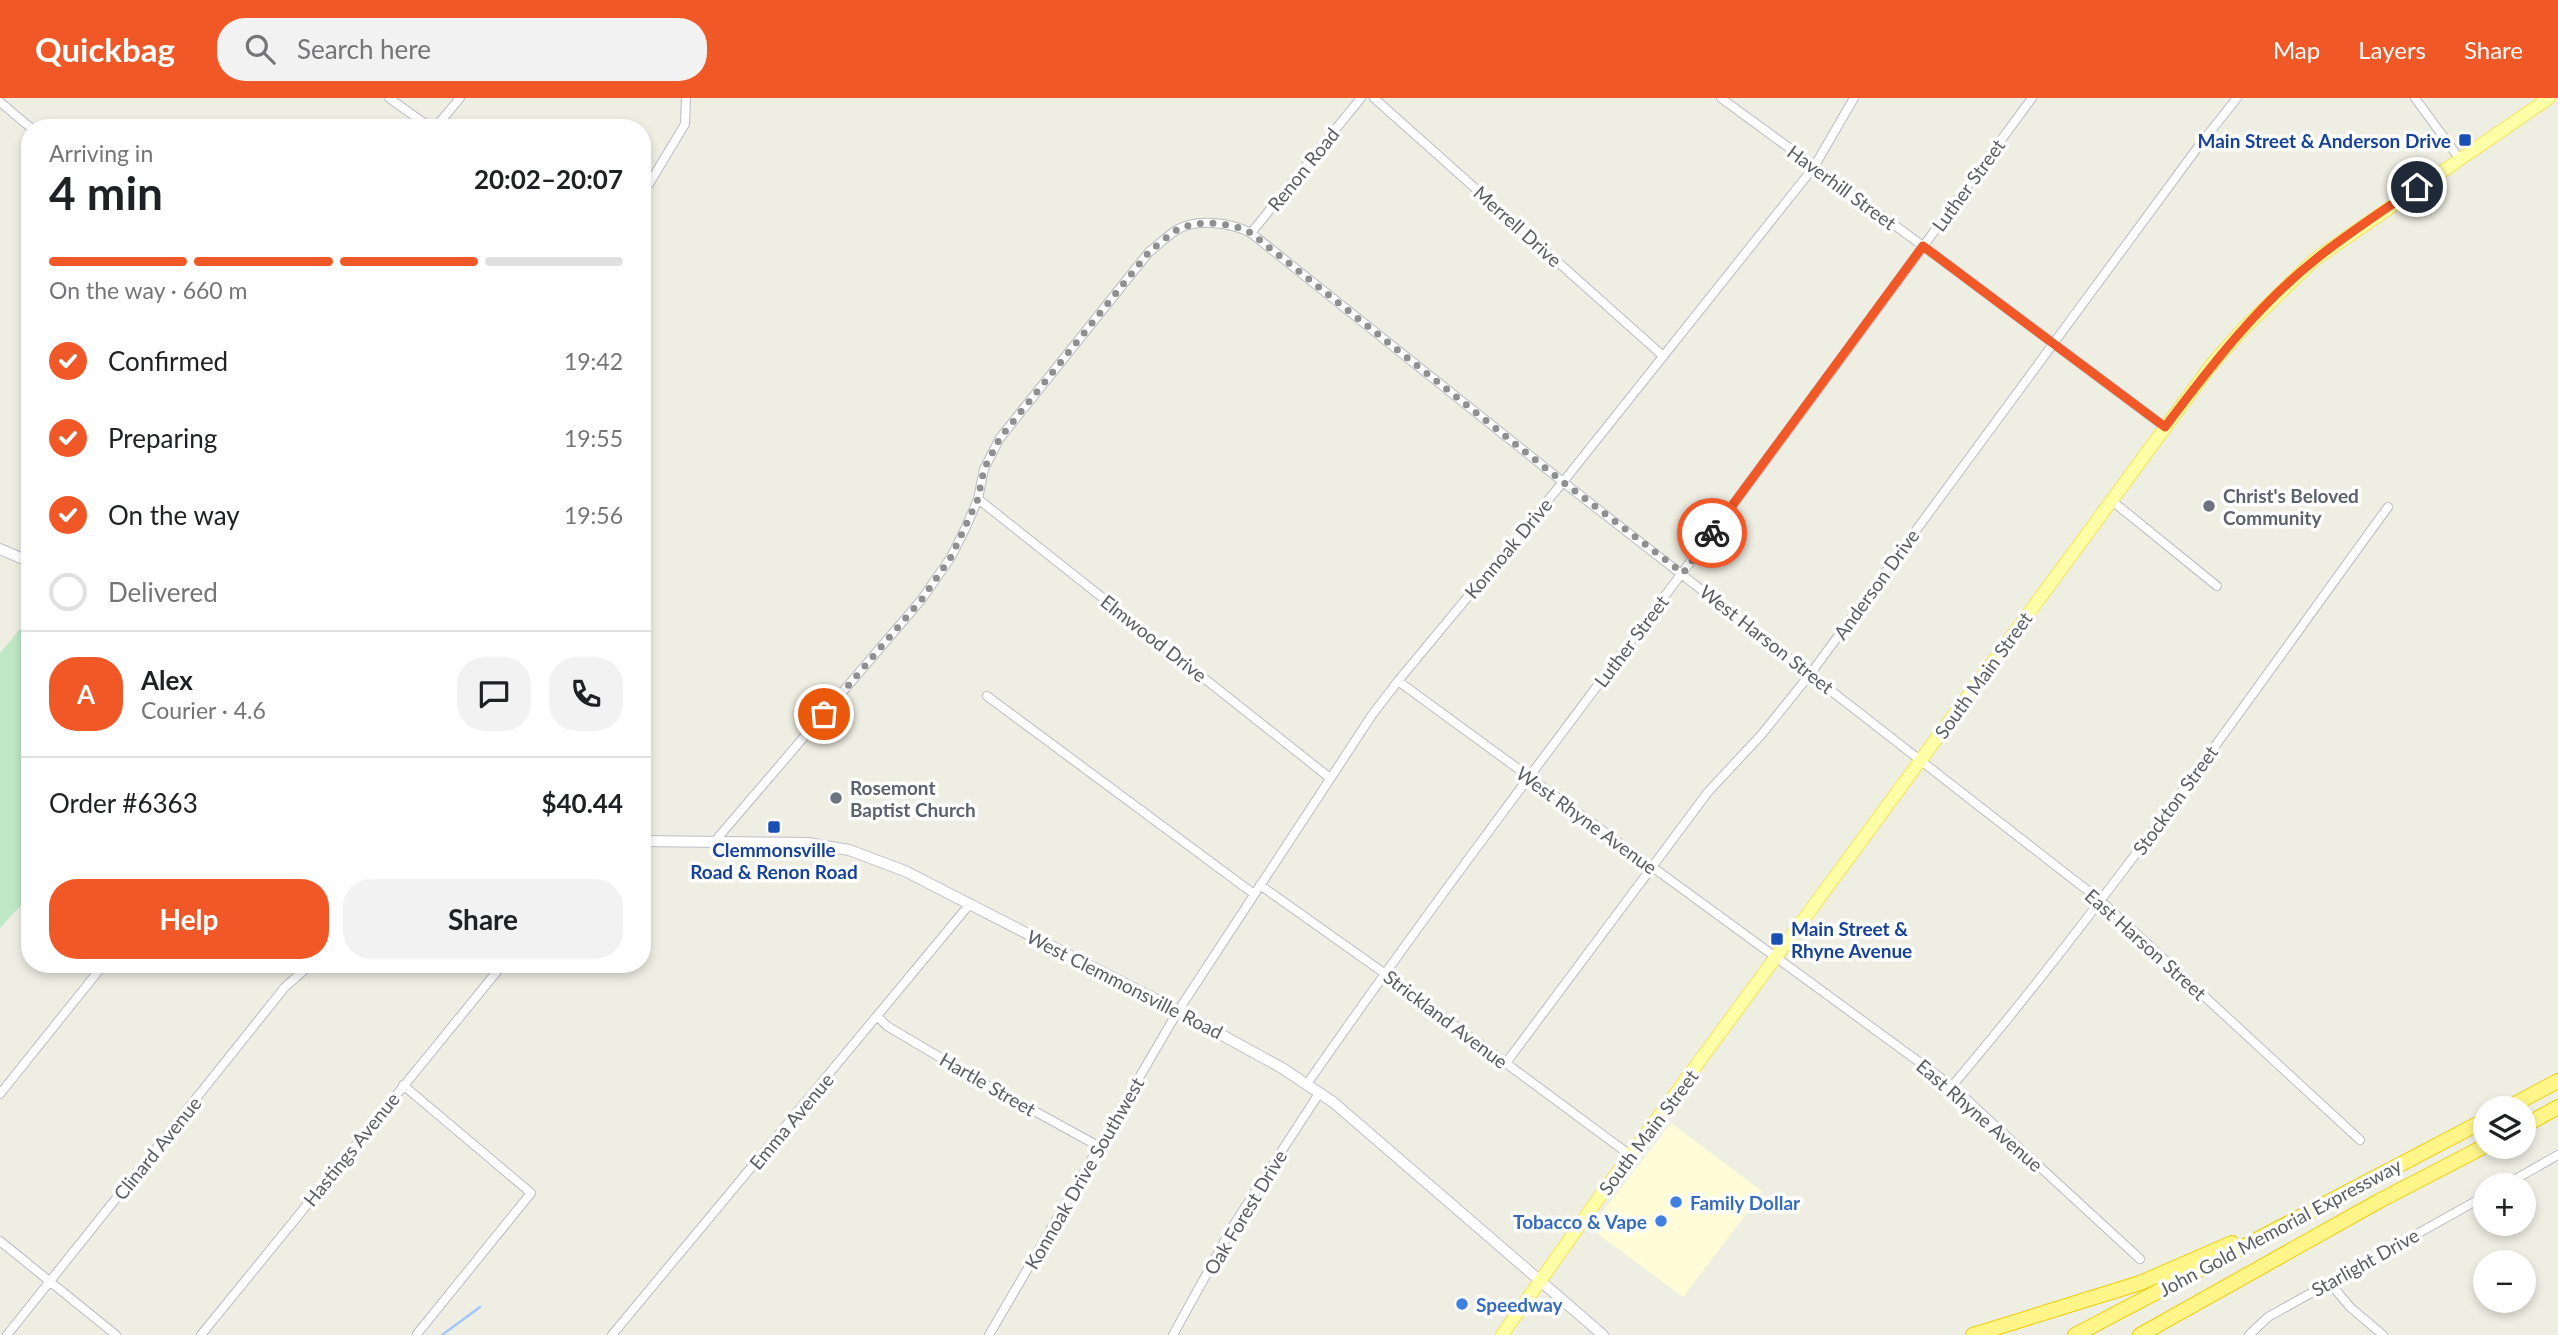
<!DOCTYPE html>
<html lang="en">
<head>
<meta charset="utf-8">
<style>
	:root { --surface:#fff; --page:#f2f2f2; --text:#202124; --muted:#757577; --line:#e0e0e0; --accent:#f05827 }
	body { margin:0; font-family:Lato,sans-serif; background:var(--page); color:var(--text); height:100vh; display:flex; flex-direction:column; font-size:26px; white-space:nowrap }
	* { box-sizing:border-box; margin:0 }
	p { font-size:23px; color:var(--muted) }
	.icon { flex:none; width:38px; height:38px; fill:none; stroke:currentColor; stroke-width:2; stroke-linecap:round; stroke-linejoin:round }
	.map { position:relative; flex:1; overflow:hidden }
	.panel { position:absolute; left:21px; top:21px; width:630px; height:854px; display:flex; flex-direction:column; background:var(--surface); border-radius:28px; box-shadow:0 4px 10px #0003 }
	.panel>* { flex:none }
	.fabs { position:absolute; left:2473px; top:998px; display:grid; gap:14px }
	.fabs a { display:grid; place-items:center; width:63px; height:63px; border-radius:50%; background:var(--surface); box-shadow:0 4px 10px #0003; font-size:35px }
	.pin { position:absolute; display:grid; place-items:center; width:60px; height:60px; color:#fff; margin:-30px; border:4px solid #fff; border-radius:50%; box-shadow:0 2px 7px #0007 }
	.courier { position:absolute; display:grid; place-items:center; width:70px; height:70px; margin:-35px; border:5px solid #f05827; border-radius:50%; background:#fff; color:#222; box-shadow:0 2px 9px #0007 }
	.head em { font-style:normal; font-weight:700 }
	.head div { display:flex; flex-direction:column-reverse }
	.head { display:flex; align-items:center; justify-content:space-between; height:119px; padding:0 28px }
	h1 { font-size:46px; font-weight:700; line-height:52px }
	.bar { display:grid; grid-template-columns:repeat(4,1fr); gap:10px 7px; align-content:center; height:84px; padding:0 28px }
	.bar i { height:9px; border-radius:5px; background:var(--line) }
	.bar .selected { background:var(--accent) }
	.bar p { grid-column:span 4 }
	.line { display:flex; align-items:center; gap:18px; padding:0 28px; border-top:2px solid var(--line) }
	.line div { flex:1 }
	.round { display:grid; place-items:center; flex:none; width:74px; height:74px; border-radius:28px; background:var(--page) }
	ol { padding:0 28px; list-style:none }
	li { display:flex; align-items:center; gap:21px; height:77px }
	li p { margin-inline-start:auto }
	li .icon { padding:7px; border-radius:50%; background:var(--accent); color:#fff; stroke-width:4 }
	li:last-child { color:var(--muted) }
	li i { width:38px; height:38px; border:4px solid var(--line); border-radius:50% }
	.primary-button { display:flex; gap:14px; margin-top:auto; padding:14px 28px }
	.primary-button a { flex:1; height:80px; border-radius:28px; background:var(--accent); color:#fff; font-size:28px; font-weight:700; line-height:80px; text-align:center }
	.primary-button a+a { background:var(--page); color:var(--text) }
	header { display:flex; align-items:center; gap:42px; box-sizing:border-box; height:98px; padding:0 35px; background:var(--accent); color:#fff }
	header strong { font-size:33px }
	nav { display:flex; gap:38px; margin-inline-start:auto; font-size:24px }
	.search { width:490px; height:63px; background:var(--page); display:flex; align-items:center; gap:18px; box-sizing:border-box; padding:0 24px; border-radius:28px; color:var(--muted); font-size:26px }
	.map>svg:first-child { display:block }
	.commercial { fill:#fffcd7 }
	.green { fill:#bee7c5 }
	.lines { fill:none; stroke-linecap:round; stroke-linejoin:round }
	.stream { stroke:#a2c7ff; stroke-width:2.5 }
	.street-casing { stroke:#babcc2; stroke-width:10 }
	.secondary-casing { stroke:#bdbfc7; stroke-width:12 }
	.primary-casing { stroke:#f7e453; stroke-width:14 }
	.highway-casing { stroke:#f1cd00; stroke-width:16 }
	.street { stroke:#fff; stroke-width:8 }
	.secondary { stroke:#fff; stroke-width:10 }
	.primary { stroke:#ffffa7; stroke-width:12 }
	.highway { stroke:#fff589; stroke-width:14 }
	.done { stroke:#8e9090; stroke-width:7; stroke-dasharray:0 12.6 }
	.route { stroke:#f05827; stroke-width:9 }
	.transit-dot { fill:#1a4fb4; stroke:#fff; stroke-width:2.5 }
	.worship-dot { fill:#6b7280; stroke:#fff; stroke-width:2.5 }
	.shop-dot { fill:#3f7fe0; stroke:#fff; stroke-width:2.5 }
	.labels { text-anchor:middle; dominant-baseline:central; stroke-width:7; stroke-linejoin:round; paint-order:stroke }
	.transit-label { font-size:19px; font-weight:bold; fill:#164399; stroke:#fff; text-anchor:end }
	.street-label { font-size:19px; fill:#5b5d64; stroke:#fff }
	.worship-label { font-size:19px; font-weight:bold; fill:#5b616d; stroke:#fff; text-anchor:start }
	.shop-label { font-size:19px; font-weight:bold; fill:#366cbe; stroke:#fff; text-anchor:start }
</style>
</head>
<body>
<header>
<strong>Quickbag</strong>
<div class="search"><svg class="icon" aria-label="search" viewBox="0 0 24 24"><circle cx="10" cy="10" r="6"/><path d="M15 15l6 6"/></svg>Search here</div>
<nav><a>Map</a><a>Layers</a><a>Share</a></nav>
</header>
<div class="map">
<svg width="2558" height="1237" viewBox="0 0 2558 1237">
	<rect width="100%" height="100%" fill="#eeeee3"/>
	<!-- commercial -->
	<path class="commercial" d="M1671,1025l92,69 -80,105 -93,-69z"/>
	<!-- green -->
	<path class="green" d="M30,519v278l-30,33v-275z"/>
	<g class="lines">
		<!-- stream -->
		<path class="stream" d="M442,1237l38,-28"/>
		<!-- street casing -->
		<g class="street-casing">
			<path id="street" d="M389,0l42,30
				M1374,0l288,257
				M1721,0l202,148 242,181
				M2415,0l44,60
				M0,4l31,26
				M435,30l25,-30
				M649,86l36,-60 1,-26
				M1251,135l110,-135
				M978,401l352,279
				M2111,402l106,86
				M1398,583l554,405 188,173
				M987,598l267,198
				M715,743l207,-242 29,-42 15,-30 12,-28 6,-30 16,-31 149,-186c8,-6 17,-15 26,-21 20,-13 55,-9 76,2l312,249 538,419 259,239
				M1260,787l124,88 246,182
				M878,919l9,9 98,58 115,63
				M1506,965l202,-271 54,-58 49,-61 387,-526 39,-49
				M1307,986c121,-174 248,-342 375,-511 118,-157 233,-316 350,-475
				M403,987l128,108 -114,141
				M1952,988c156,-184 294,-384 436,-579
				M0,996l104,-130
				M2505,1087l53,-30
				M0,1143l116,94
				M2329,1184l21,25 33,28
				M7,1237l278,-348 26,-23
				M201,1237l302,-371
				M612,1237l357,-430
				M989,1237l189,-324 194,-296 26,-34 165,-199 251,-315 40,-69
				M1173,1237l60,-109 87,-134
				M2249,1237l19,-18 217,-121"/>
		</g>
		<!-- secondary casing -->
		<g class="secondary-casing">
			<path id="secondary" d="M0,451l30,13
				M642,743l166,2 41,7 56,21 273,140 104,57 51,34 270,233"/>
		</g>
		<!-- primary casing -->
		<g class="primary-casing">
			<path id="primary" d="M1502,1237l96,-136 614,-835 31,-35 71,-69 235,-162"/>
		</g>
		<!-- highway casing -->
		<g class="highway-casing">
			<path id="highway" d="M2507,1010l51,-27
				M2524,1028l34,-19
				M1973,1237l167,-52 92,-40
				M2075,1237l410,-215
				M2140,1237l239,-134 106,-55"/>
		</g>
		<!-- street -->
		<use href="#street" class="street"/>
		<!-- secondary -->
		<use href="#secondary" class="secondary"/>
		<!-- primary -->
		<use href="#primary" class="primary"/>
		<!-- highway -->
		<use href="#highway" class="highway"/>
	</g>
	<g class="lines">
		<!-- done -->
		<path class="done" d="M824,616l98,-115 29,-42 27,-58 6,-30 16,-31 149,-186c8,-6 17,-15 26,-21 19,-12 57,-9 76,2l312,249 120,91 29,-40"/>
		<!-- route -->
		<path class="route" d="M1712,435l211,-287 242,181c45,-60 92,-121 151,-168 32,-26 67,-48 101,-72"/>
	</g>
	<!-- markers -->
	<g class="transit-dot">
		<rect x="2458" y="35" width="14" height="14" rx="3.5"/>
		<rect x="767" y="722" width="14" height="14" rx="3.5"/>
		<rect x="1770" y="834" width="14" height="14" rx="3.5"/>
	</g>
	<g class="worship-dot">
		<circle cx="2209" cy="408" r="7"/>
		<circle cx="836" cy="700" r="7"/>
	</g>
	<g class="shop-dot">
		<circle cx="1676" cy="1104" r="7"/>
		<circle cx="1661" cy="1123" r="7"/>
		<circle cx="1462" cy="1206" r="7"/>
	</g>
	<g class="labels">
		<!-- transit labels -->
		<g class="transit-label">
			<text x="2451" y="42">Main Street &amp; Anderson Drive</text>
			<text x="774" y="751" text-anchor="middle">Clemmonsville<tspan x="774" dy="22">Road &amp; Renon Road</tspan></text>
			<text x="1791" y="830" text-anchor="start">Main Street &amp;<tspan x="1791" dy="22">Rhyne Avenue</tspan></text>
		</g>
		<!-- street labels -->
		<g class="street-label">
			<text transform="translate(1303 71) rotate(-51)">Renon Road</text>
			<text transform="translate(1968 87) rotate(-54)">Luther Street</text>
			<text transform="translate(1842 89) rotate(36)">Haverhill Street</text>
			<text transform="translate(1518 128) rotate(42)">Merrell Drive</text>
			<text transform="translate(1508 450) rotate(-50)">Konnoak Drive</text>
			<text transform="translate(1876 486) rotate(-54)">Anderson Drive</text>
			<text transform="translate(1154 540) rotate(38)">Elmwood Drive</text>
			<text transform="translate(1767 541) rotate(38)">West Harson Street</text>
			<text transform="translate(1631 543) rotate(-53)">Luther Street</text>
			<text transform="translate(1983 577) rotate(-54)">South Main Street</text>
			<text transform="translate(2175 702) rotate(-54)">Stockton Street</text>
			<text transform="translate(1587 722) rotate(36)">West Rhyne Avenue</text>
			<text transform="translate(2146 846) rotate(42)">East Harson Street</text>
			<text transform="translate(1125 886) rotate(27)">West Clemmonsville Road</text>
			<text transform="translate(1446 921) rotate(37)">Strickland Avenue</text>
			<text transform="translate(988 986) rotate(30)">Hartle Street</text>
			<text transform="translate(1980 1017) rotate(41)">East Rhyne Avenue</text>
			<text transform="translate(791 1023) rotate(-50)">Emma Avenue</text>
			<text transform="translate(1648 1034) rotate(-53)">South Main Street</text>
			<text transform="translate(157 1050) rotate(-51)">Clinard Avenue</text>
			<text transform="translate(351 1051) rotate(-51)">Hastings Avenue</text>
			<text transform="translate(1084 1075) rotate(-60)">Konnoak Drive Southwest</text>
			<text transform="translate(1245 1114) rotate(-59)">Oak Forest Drive</text>
			<text transform="translate(2280 1129) rotate(-28)">John Gold Memorial Expressway</text>
			<text transform="translate(2365 1164) rotate(-29)">Starlight Drive</text>
		</g>
		<!-- worship labels -->
		<g class="worship-label">
			<text x="2223" y="397">Christ's Beloved<tspan x="2223" dy="22">Community</tspan></text>
			<text x="850" y="689">Rosemont<tspan x="850" dy="22">Baptist Church</tspan></text>
		</g>
		<!-- shop labels -->
		<g class="shop-label">
			<text x="1690" y="1104">Family Dollar</text>
			<text x="1647" y="1123" text-anchor="end">Tobacco &amp; Vape</text>
			<text x="1476" y="1206">Speedway</text>
		</g>
	</g>
</svg>
<div class="fabs">
<a><svg class="icon" aria-label="layers" viewBox="0 0 24 24"><path d="M12 4l9 5-9 5-9-5zM3 14l9 5 9-5"/></svg></a>
<a>+</a>
<a>−</a>
</div>
<div class="pin" style="left:824px;top:616px;background:#ea580c"><svg class="icon" aria-label="bag" viewBox="0 0 24 24"><path d="M5 8h14l-1 12H6zM9 8a3 3 0 0 1 6 0"/></svg></div>
<div class="pin" style="left:2417px;top:89px;background:#1f2937"><svg class="icon" aria-label="home" viewBox="0 0 24 24"><path d="M3 11l9-7 9 7M6 9v11h12V9"/></svg></div>
<div class="courier" style="left:1712px;top:435px"><svg class="icon" aria-label="bike" viewBox="0 0 24 24"><circle cx="6" cy="16" r="4"/><circle cx="18" cy="16" r="4"/><path d="M6 16l4-8h5l3 8M10 8l3 8H6M13 5h3"/></svg></div>
<section class="panel">
<div class="head"><div><h1>4 min</h1><p>Arriving in</p></div><em>20:02–20:07</em></div>
<div class="bar"><i class="selected"></i><i class="selected"></i><i class="selected"></i><i></i><p>On the way · 660 m</p></div>
<ol>
<li><svg class="icon" aria-label="check" viewBox="0 0 24 24"><path d="M5 12l5 5 9-10"/></svg>Confirmed<p>19:42</p></li>
<li><svg class="icon" aria-label="check" viewBox="0 0 24 24"><path d="M5 12l5 5 9-10"/></svg>Preparing<p>19:55</p></li>
<li><svg class="icon" aria-label="check" viewBox="0 0 24 24"><path d="M5 12l5 5 9-10"/></svg>On the way<p>19:56</p></li>
<li><i></i>Delivered</li>
</ol>
<div class="line" style="height:126px"><b class="round" style="background:var(--accent);color:#fff">A</b><div><b>Alex</b><p>Courier · 4.6</p></div><a class="round"><svg class="icon" aria-label="chat" viewBox="0 0 24 24"><path d="M4 5h16v11H9l-5 4z"/></svg></a><a class="round"><svg class="icon" aria-label="phone" viewBox="0 0 24 24"><path d="M5 4h4l2 5-3 2q2 4 5 5l2-3 5 2v4C11 20 4 13 5 4z"/></svg></a></div>
<div class="line" style="height:91px"><div>Order #6363</div><b>$40.44</b></div>
<div class="primary-button"><a>Help</a><a>Share</a></div>
</section>
</div>
</body>
</html>
